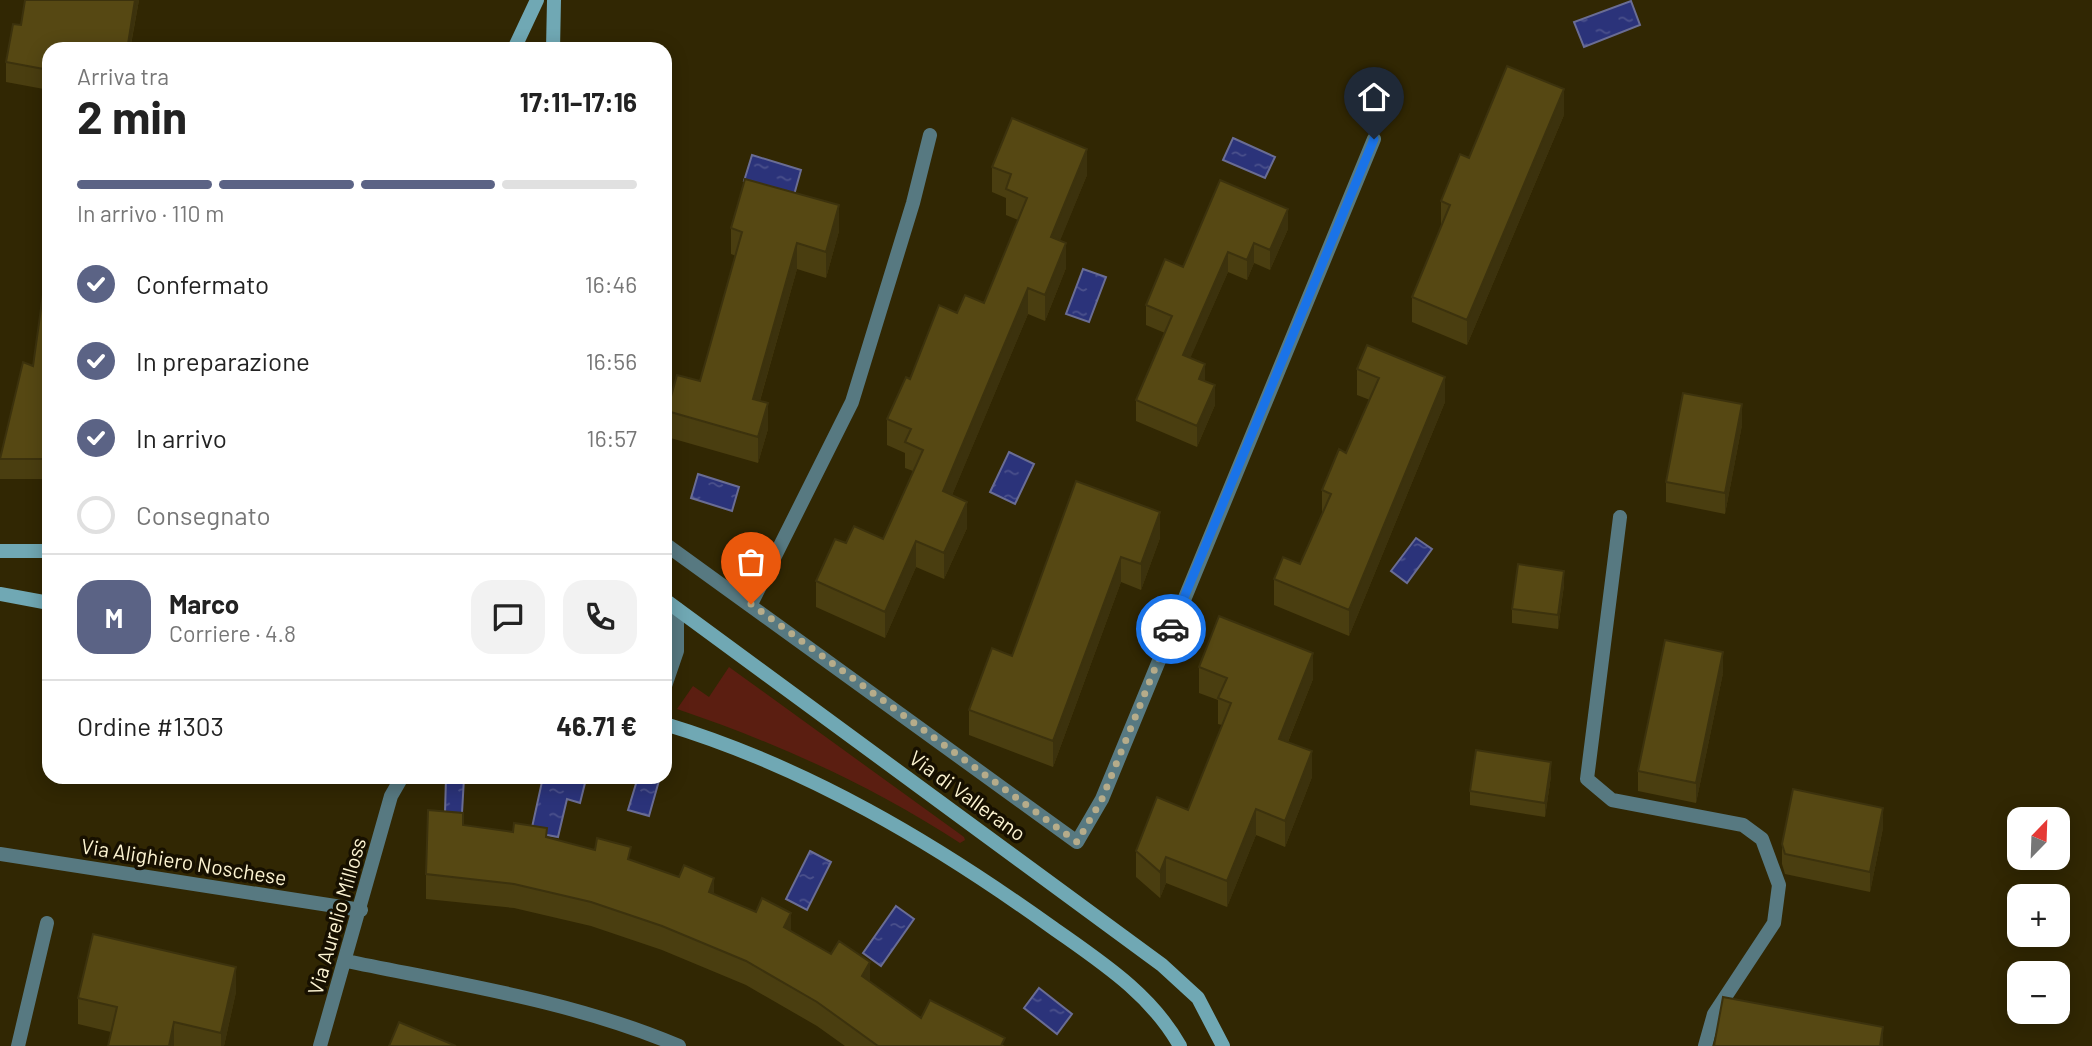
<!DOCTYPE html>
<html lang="it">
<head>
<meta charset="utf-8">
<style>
	:root { --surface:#fff; --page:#f2f2f2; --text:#222; --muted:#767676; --line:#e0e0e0; --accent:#5b6385 }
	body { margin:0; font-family:Barlow,sans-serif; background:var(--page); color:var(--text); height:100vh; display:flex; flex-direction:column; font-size:26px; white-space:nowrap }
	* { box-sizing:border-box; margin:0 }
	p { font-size:23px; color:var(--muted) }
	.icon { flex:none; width:38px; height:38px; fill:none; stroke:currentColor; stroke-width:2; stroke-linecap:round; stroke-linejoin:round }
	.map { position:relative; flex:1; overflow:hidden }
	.sheet { position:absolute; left:42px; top:42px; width:630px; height:742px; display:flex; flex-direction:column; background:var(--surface); border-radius:21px; box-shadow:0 4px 18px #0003 }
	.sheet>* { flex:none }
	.needle { width:46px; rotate:23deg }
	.buttons { position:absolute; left:2007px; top:807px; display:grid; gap:14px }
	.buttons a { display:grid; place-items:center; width:63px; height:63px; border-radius:14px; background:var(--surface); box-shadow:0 4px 18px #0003; font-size:35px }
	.pin { position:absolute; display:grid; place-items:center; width:60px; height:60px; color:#fff; margin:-72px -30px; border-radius:50% 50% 50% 0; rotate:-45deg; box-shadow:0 0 7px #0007 }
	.pin .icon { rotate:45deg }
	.courier { position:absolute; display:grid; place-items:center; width:70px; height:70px; margin:-35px; border:5px solid #1a73e8; border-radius:50%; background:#fff; color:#222; box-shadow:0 2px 9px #0007 }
	.headline em { font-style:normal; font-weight:700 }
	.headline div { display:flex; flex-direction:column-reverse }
	.headline { display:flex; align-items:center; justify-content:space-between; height:119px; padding:0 35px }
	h1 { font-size:46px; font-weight:700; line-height:52px }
	.bar { display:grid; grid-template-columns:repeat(4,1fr); gap:10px 7px; align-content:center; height:84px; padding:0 35px }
	.bar i { height:9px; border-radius:5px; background:var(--line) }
	.bar .current { background:var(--accent) }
	.bar p { grid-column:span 4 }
	.line { display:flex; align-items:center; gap:18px; padding:0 35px; border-top:2px solid var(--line) }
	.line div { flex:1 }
	.round { display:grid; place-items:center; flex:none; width:74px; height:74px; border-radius:21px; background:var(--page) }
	ol { padding:0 35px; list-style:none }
	li { display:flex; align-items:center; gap:21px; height:77px }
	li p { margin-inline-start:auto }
	li .icon { padding:7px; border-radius:50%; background:var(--accent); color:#fff; stroke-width:4 }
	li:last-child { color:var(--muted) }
	li i { width:38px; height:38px; border:4px solid var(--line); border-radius:50% }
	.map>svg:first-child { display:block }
	.grass { fill:#5b1e11 }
	.water { fill:url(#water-ripples); stroke:#6a6d94; stroke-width:2 }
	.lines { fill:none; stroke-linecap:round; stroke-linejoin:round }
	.lane { stroke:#577981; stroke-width:14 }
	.street { stroke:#577981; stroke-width:14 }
	.secondary { stroke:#70a8b4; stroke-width:14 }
	.wall { fill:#4a3e10 }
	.shaded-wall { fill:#3c320d }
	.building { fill:#564813; stroke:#3c320d; stroke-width:2 }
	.done { stroke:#b6ac8a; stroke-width:7; stroke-dasharray:0 12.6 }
	.route { stroke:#1a73e8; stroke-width:9 }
	.labels { text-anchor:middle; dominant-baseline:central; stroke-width:7; stroke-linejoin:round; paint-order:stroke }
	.street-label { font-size:21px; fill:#fdf4d2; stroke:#171000 }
</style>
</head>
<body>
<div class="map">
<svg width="2092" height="1046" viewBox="0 0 2092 1046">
	<defs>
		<pattern id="water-ripples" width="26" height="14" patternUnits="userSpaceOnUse" patternTransform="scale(1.75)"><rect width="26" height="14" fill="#2b337a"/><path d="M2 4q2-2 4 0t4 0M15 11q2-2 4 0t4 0" fill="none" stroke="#4b518c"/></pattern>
	</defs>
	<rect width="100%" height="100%" fill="#312703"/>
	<!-- grass -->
	<path class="grass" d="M729,667l235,170 1,3 -5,3c-89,-58 -183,-100 -283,-134l16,-23 16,11z"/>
	<!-- water -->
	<path class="water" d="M1631,1l9,24 -56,22 -10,-25z
		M1233,138l42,19 -10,21 -42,-18z
		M752,155l49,15 -7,25 -50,-14z
		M1083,269l23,8 -17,45 -23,-8z
		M1009,452l25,12 -19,40 -25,-12z
		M698,474l41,13 -7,24 -41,-13z
		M1416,538l16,11 -25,34 -16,-12z
		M446,777l18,1 -2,35h-17z
		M543,777l42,6 -5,20 -13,-4 -9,38 -27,-5z
		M638,777h22l-11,39 -21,-6z
		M810,851l21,11 -24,48 -21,-11z
		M896,906l18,13 -33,47 -18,-13z
		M1039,988l33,26 -15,20 -33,-26z"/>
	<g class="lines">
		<!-- lane -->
		<path class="lane" d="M665,544l412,298 25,-43 272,-660
			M751,604l101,-202 61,-199 17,-68"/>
		<!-- street -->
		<path class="street" d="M1620,517l-33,262 25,21 131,25 19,14 17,46 -5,38 -60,91 -9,32
			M665,686l12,-35v-42
			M0,854l361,56
			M346,961c112,23 227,40 333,85
			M18,1046l29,-123
			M320,1046l71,-250 11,-19"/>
		<!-- secondary -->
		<path class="secondary" d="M514,49l23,-49
			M553,49l1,-49
			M0,551h49
			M0,594l49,9
			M665,600l497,365 36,33 25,48
			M665,724c142,43 268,118 388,204 48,34 98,66 127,118"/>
	</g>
	<!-- wall -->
	<path class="wall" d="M25,0h114l-8,45 8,4h-90v41l-43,-8v-20l15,-37z
		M1564,115l-97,230 -55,-23v-25l29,-70v-26z
		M992,167l95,8 -27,65 6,28 -21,53 -17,-7 -76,181 15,33 -23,51 -28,-12 -31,71 -69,-31v-26l30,-38 37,-4 30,-68 -8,-3v-15l-18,-8v-26l23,-40 47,-66 27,-10 34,-83 -12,-5v-17l-14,-6z
		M731,228l108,3 -13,47 -29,-9 -37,132 8,28 -10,34 -91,-26v-26l33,-30 36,-125 -5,-2z
		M1288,229l-18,41 -16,-7 -7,17 -19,-8 -38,86 15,23 10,24 -18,42 -61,-26v-21l29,-67 -19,-8v-20l37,-38z
		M49,296v183h-49v-20l33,-93z
		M1357,369l88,33 -96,234 -75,-31v-26l26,-15 22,-50v-24l24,-37 24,-53 -13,-5z
		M1742,425l-17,89 -59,-12v-20z
		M1076,481l84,57 -19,52 -20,-8 -68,185 -84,-32v-25l43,-54z
		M1564,585l-6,44 -46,-6v-14z
		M1199,667l114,12 -25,63 24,35 -27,70 -29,-12 -29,72 -61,-24 -6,15 -24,-21v-26l52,-41 34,-85 -4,-1v-24l-19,-7z
		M1723,673l-27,130 -58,-12v-20z
		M1551,776l-6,41 -75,-12v-14z
		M463,825l84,12 84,23 83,34 77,37 79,51 51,36 84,28h-160l-28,-20 -71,-41 -84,-35 -71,-24 -77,-18 -88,-9v-25z
		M1883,828l-13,64 -85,-18 -3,-10v-20z
		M236,992l-12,54h-116l3,-14 -33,-8v-26z"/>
	<!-- shaded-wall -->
	<path class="shaded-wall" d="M135,0h4l-9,49 -2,-5z
		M1564,89v26l-97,230v-25z
		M1087,149v26l-36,88v-26z
		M839,205v26l-13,47v-26z
		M1288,209v20l-18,41v-20z
		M797,243v26l-44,156v-26z
		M1066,243v25l-21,53v-26z
		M1254,243v20l-7,17v-20z
		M1228,252v20l-45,103v-20z
		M1028,288v26l-85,203v-26z
		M1205,364v21l-6,-6z
		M1445,377v25l-96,234v-26z
		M1215,385v20l-18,42v-21z
		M768,403v26l-10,34v-26z
		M1742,404v21l-17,89v-21z
		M967,502v26l-23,51v-26z
		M1160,512v26l-19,52v-26z
		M916,541v26l-31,71v-26z
		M1121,557v25l-68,185v-26z
		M1564,571v14l-6,44v-14z
		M1723,652v21l-27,130v-20z
		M1313,653v26l-34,85v-25z
		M1312,751v26l-27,70v-26z
		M1551,762v14l-6,41v-14z
		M1883,808v20l-13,64v-20z
		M1256,809v26l-29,72v-26z
		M1166,857v26l-6,15v-26z
		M714,878v24l-5,-10z
		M791,913v24l-7,-10z
		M870,962v24l-8,-10z
		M236,967v25l-12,54h-3v-13z
		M174,1022v24h-5z
		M1883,1027v19h-3z"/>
	<!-- building -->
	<path class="building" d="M25,0h110l-7,44 11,2 -1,3h-89v21l-43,-8 7,-38 8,1z
		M1507,66l57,23 -97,231 -55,-23 38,-92 -9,-4 19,-47 9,4z
		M1012,118l75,31 -36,88 15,6 -21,52 -17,-7 -85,203 24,11 -23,51 -28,-12 -31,71 -69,-31 19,-42 11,4 8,-17 29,13 40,-89 -18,-8 6,-13 -24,-10 19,-42 4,2 29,-74 18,8 8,-18 19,8 43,-105 -21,-9 5,-15 -19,-7z
		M745,179l94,26 -13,47 -29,-9 -44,156 15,4 -10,34 -91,-26 10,-36 23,6 42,-149 -11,-4z
		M1220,180l68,29 -18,41 -16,-7 -7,17 -19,-8 -45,103 22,9 -6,15 16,6 -18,41 -61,-26 36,-84 -26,-11 19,-46 18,8z
		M43,294l6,2v163h-49l23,-97 10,4z
		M1367,345l78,32 -96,233 -75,-31 9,-22 17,7 31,-70 -9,-4 17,-41 7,4 33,-75 -22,-9z
		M1683,393l59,11 -17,89 -59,-11z
		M1076,481l84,31 -19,52 -20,-7 -68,184 -84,-31 23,-62 20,8z
		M1518,564l46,7 -6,44 -46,-6z
		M1219,616l94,37 -34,86 33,12 -27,70 -29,-12 -29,72 -61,-24 -6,15 -24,-21 21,-54 31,13 43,-107 -13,-5 9,-20 -28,-11z
		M1665,640l58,12 -27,131 -58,-12z
		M1476,750l75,12 -6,41 -75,-12z
		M1793,789l90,19 -13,64 -85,-18 -3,-10z
		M428,810l35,3v12l50,7 1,-9 33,5 -1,9 49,13 2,-12 34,9 -3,12 51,18 5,-12 30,13 -5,14 47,20 6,-14 29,15 -7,14 47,27 8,-13 31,21 -8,14 59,42 9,-18 75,38 -4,8h-123l-61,-44 -71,-41 -84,-35 -71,-24 -77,-18 -88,-10z
		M93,934l143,33 -15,66 -47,-11 -5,24h-61l9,-39 -39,-9z
		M1723,997l160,30 -3,19h-166z
		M399,1022l57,24h-67z"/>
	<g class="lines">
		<!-- done -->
		<path class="done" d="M751,604l326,238 25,-43 69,-170"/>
		<!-- route -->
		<path class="route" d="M1171,629l203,-490"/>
	</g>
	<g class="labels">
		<!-- street labels -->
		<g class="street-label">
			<text transform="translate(968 795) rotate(36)">Via di Vallerano</text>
			<text transform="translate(184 861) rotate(9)">Via Alighiero Noschese</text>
			<text transform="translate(336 916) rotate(-74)">Via Aurelio Milloss</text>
		</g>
	</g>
</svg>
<div class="buttons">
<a><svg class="needle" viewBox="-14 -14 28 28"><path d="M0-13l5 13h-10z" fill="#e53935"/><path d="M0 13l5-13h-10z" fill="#767676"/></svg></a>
<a>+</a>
<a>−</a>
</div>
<div class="pin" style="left:751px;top:604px;background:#ea580c"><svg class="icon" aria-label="bag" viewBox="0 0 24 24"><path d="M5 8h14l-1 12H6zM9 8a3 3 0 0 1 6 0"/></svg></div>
<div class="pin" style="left:1374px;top:139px;background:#1f2937"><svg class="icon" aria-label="home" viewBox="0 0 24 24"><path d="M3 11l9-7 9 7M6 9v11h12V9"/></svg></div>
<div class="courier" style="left:1171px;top:629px"><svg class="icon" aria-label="car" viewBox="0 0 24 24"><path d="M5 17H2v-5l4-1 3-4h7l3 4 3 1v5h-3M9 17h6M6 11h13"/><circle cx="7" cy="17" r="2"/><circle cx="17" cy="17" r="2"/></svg></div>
<section class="sheet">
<div class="headline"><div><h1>2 min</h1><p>Arriva tra</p></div><em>17:11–17:16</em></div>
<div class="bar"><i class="current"></i><i class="current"></i><i class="current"></i><i></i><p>In arrivo · 110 m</p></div>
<ol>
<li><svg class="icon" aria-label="check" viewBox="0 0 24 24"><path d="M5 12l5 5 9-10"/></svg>Confermato<p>16:46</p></li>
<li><svg class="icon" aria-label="check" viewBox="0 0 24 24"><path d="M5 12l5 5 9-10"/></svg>In preparazione<p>16:56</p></li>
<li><svg class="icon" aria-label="check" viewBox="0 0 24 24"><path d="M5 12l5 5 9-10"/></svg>In arrivo<p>16:57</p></li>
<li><i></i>Consegnato</li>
</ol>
<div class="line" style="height:126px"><b class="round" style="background:var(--accent);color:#fff">M</b><div><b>Marco</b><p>Corriere · 4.8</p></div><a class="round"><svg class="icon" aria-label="chat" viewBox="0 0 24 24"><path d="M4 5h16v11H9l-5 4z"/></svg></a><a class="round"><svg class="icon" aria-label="phone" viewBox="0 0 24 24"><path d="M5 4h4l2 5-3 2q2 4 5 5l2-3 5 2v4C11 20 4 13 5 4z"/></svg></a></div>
<div class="line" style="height:91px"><div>Ordine #1303</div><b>46.71 €</b></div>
</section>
</div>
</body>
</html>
